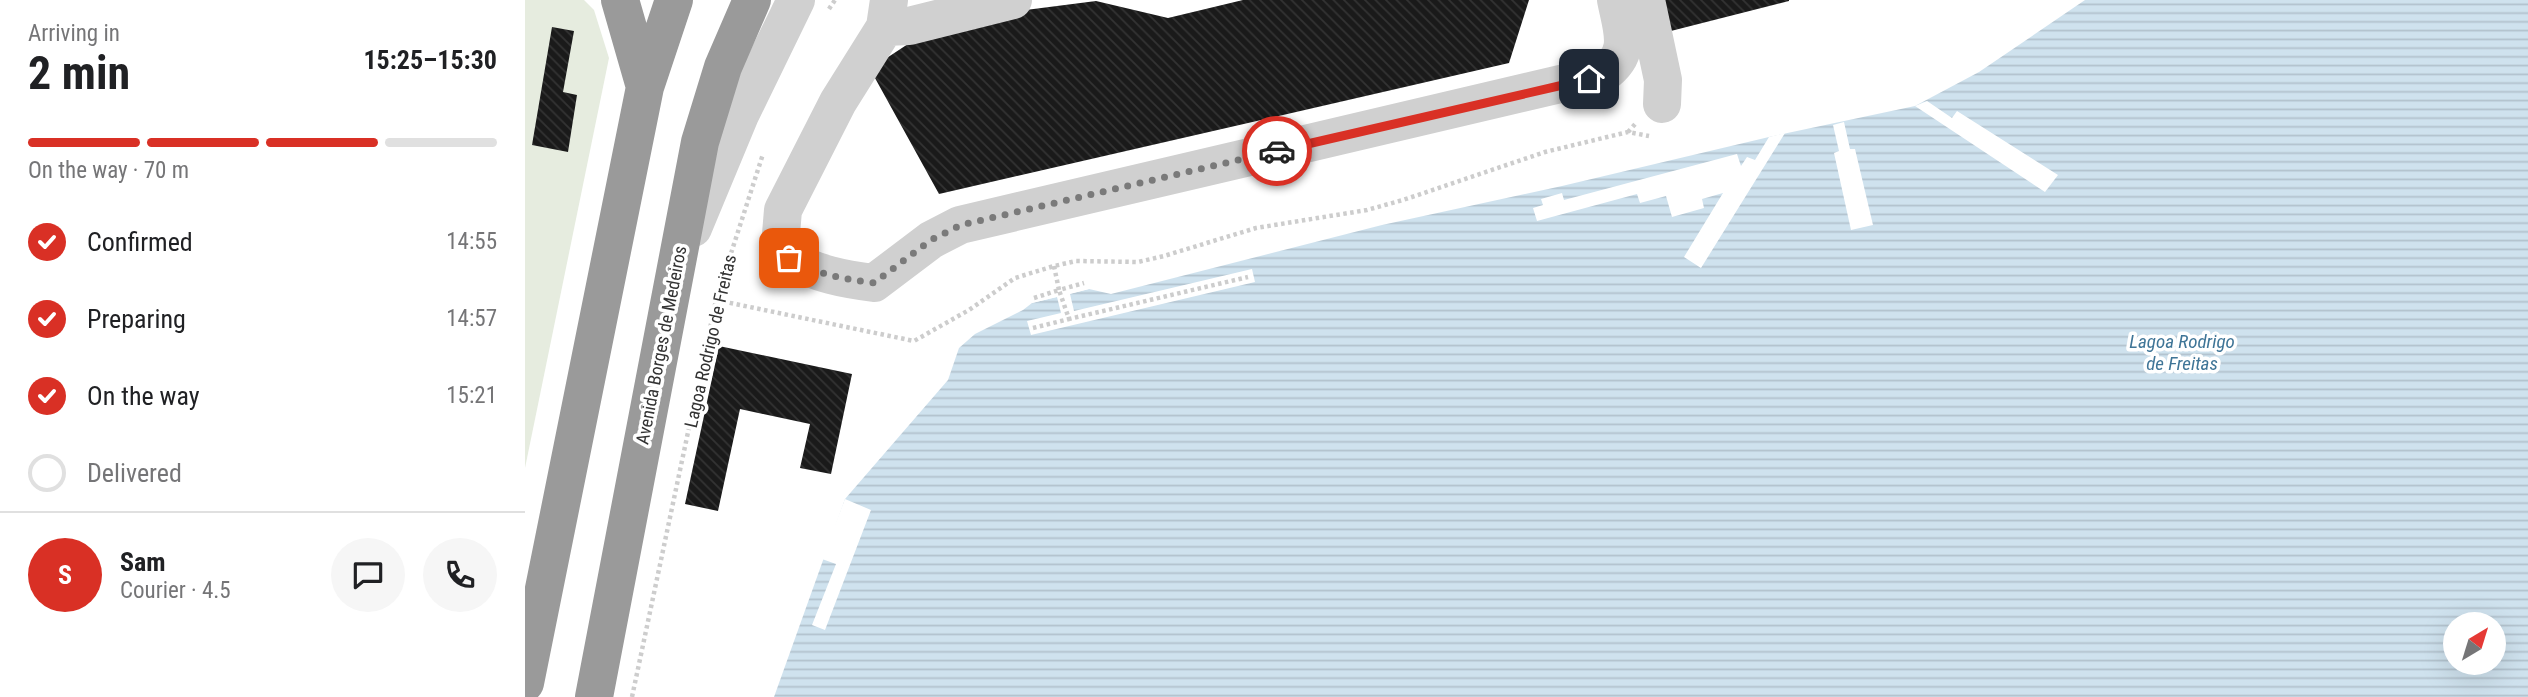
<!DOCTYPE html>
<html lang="en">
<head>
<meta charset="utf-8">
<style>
	:root { --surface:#fff; --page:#f6f6f6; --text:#202124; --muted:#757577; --line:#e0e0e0; --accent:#d93025 }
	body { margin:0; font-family:"Roboto Condensed",sans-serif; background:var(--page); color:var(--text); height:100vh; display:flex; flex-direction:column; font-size:26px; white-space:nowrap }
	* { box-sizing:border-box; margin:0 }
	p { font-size:23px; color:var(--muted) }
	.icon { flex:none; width:38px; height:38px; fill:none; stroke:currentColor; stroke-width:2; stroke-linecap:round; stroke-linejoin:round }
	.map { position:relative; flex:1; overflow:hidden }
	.sheet { display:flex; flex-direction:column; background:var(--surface); width:525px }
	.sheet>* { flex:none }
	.needle { width:46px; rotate:38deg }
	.tools { position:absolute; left:1918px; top:612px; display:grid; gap:14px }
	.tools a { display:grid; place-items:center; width:63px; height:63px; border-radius:50%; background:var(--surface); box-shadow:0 7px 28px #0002; font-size:35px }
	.pin { position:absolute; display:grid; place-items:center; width:60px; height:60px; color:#fff; margin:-30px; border-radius:14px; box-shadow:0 4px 10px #0006 }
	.courier { position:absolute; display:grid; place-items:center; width:70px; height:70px; margin:-35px; border:5px solid #d93025; border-radius:50%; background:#fff; color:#222; box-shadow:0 2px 9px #0007 }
	.headline em { font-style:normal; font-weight:700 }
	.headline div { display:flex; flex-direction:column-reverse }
	.headline { display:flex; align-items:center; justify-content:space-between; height:119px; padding:0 28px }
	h1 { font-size:46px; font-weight:700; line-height:52px }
	.bar { display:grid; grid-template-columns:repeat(4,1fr); gap:10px 7px; align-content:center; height:84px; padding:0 28px }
	.bar i { height:9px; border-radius:5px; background:var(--line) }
	.bar .active { background:var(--accent) }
	.bar p { grid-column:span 4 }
	.line { display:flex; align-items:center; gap:18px; padding:0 28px; border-top:2px solid var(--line) }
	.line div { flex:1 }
	.round { display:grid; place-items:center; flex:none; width:74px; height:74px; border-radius:37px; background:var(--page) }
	ol { padding:0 28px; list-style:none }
	li { display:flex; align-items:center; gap:21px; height:77px }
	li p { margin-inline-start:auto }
	li .icon { padding:7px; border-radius:50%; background:var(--accent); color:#fff; stroke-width:4 }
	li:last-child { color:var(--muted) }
	li i { width:38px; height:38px; border:4px solid var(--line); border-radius:50% }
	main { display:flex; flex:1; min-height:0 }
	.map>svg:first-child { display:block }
	.green { fill:#e6ecdf }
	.water { fill:url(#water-rules); fill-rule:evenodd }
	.pier { fill:#fff }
	.building { fill:url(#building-back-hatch) }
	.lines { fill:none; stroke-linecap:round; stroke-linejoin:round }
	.path { stroke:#cdcdcd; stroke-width:4.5; stroke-dasharray:3.5 3.5; stroke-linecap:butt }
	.minor { stroke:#d0d0d0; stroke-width:38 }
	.highway { stroke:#9a9a9a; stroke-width:38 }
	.done { stroke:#7a7a7a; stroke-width:7; stroke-dasharray:0 12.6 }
	.route { stroke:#d93025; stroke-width:9 }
	.labels { text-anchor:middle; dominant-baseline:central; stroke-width:7; stroke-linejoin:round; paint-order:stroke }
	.street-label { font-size:18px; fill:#333; stroke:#fff }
	.water-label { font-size:19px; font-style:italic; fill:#3f7597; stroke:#fff }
</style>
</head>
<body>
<main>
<section class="sheet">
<div class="headline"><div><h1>2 min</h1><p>Arriving in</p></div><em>15:25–15:30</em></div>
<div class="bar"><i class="active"></i><i class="active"></i><i class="active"></i><i></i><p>On the way · 70 m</p></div>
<ol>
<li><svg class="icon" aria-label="check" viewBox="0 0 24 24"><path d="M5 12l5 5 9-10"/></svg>Confirmed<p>14:55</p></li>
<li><svg class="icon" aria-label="check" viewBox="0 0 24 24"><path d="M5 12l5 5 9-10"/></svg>Preparing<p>14:57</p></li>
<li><svg class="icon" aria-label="check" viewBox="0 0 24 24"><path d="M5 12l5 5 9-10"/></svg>On the way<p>15:21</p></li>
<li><i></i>Delivered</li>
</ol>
<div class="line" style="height:126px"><b class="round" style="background:var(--accent);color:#fff">S</b><div><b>Sam</b><p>Courier · 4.5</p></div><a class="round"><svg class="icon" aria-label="chat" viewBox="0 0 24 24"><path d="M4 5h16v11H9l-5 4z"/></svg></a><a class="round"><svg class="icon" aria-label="phone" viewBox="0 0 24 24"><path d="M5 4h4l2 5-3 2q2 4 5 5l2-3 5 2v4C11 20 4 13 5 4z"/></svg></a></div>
</section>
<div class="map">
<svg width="2003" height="697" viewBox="0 0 2003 697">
	<defs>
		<pattern id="water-rules" width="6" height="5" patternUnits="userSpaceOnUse" patternTransform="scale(1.75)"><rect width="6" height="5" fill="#cfe2ee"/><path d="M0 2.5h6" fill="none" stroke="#b2c2cd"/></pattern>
		<pattern id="building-back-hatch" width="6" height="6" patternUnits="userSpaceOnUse" patternTransform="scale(1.75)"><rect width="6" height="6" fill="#1a1a1a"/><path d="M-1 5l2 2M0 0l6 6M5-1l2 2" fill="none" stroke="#333"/></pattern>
	</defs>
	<rect width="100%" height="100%" fill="#fff"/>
	<!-- green -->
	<path class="green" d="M0,0h59l10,10 15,48 -84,410z"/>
	<!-- water -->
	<path class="water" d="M1560,0h443v697h-1754l71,-198 103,-119 11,-32 16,-14 48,-24 9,-7 57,-14 22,5 271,-69 180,-39 207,-49 146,-31 64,-34zM1930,625h39v38h-39z"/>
	<!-- pier -->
	<path class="pier" d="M1402,101l25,17 5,-7 101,64 -13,17 -130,-86z
		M1319,122l6,27h5l18,76 -22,5 -17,-77 5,-2 -6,-26z
		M1260,133l-84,135 -17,-11 39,-64 -21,6 2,9 -32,9 -6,-21 -26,7 -3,-9 -100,27 -4,-13 10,-3 -2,-6 21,-6 2,7 173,-46 4,12 6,-9 8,3 14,-23z
		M727,269l3,13 -224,53 -4,-14 34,-8 -4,-16 -25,6 -1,-4 57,-13 1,3 -19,5 4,17z
		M320,499l26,11 -46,120 -13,-5 24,-61 -14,-5z"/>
	<!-- building -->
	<path class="building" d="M718,0h286l-20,63 -570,131 -69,-125 38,-25 94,-31 94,-12 72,17z
		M1129,0h135v1l-126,32z
		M27,27l22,4 -11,61 14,3 -9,57 -36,-7z
		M194,346l133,28 -21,100 -31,-6 10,-44 -70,-15 -22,102 -33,-7z"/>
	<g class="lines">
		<!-- path -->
		<path class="path" d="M304,9l6,-9
			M1103,132l8,-9
			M529,266l5,24 25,-7
			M509,298l25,-8 10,29 179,-42
			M191,300l198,41 55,-31 46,-32 39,-12 22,-5 62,1 26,-6 92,-28 111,-18 36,-10 142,-48 83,-20 21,4
			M508,328l36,-9
			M107,697l84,-397 47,-146"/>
		<!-- minor -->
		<path class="minor" d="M364,0l-4,27 24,-1 104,-26
			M1121,0l17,80 -1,24
			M360,27l-47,75 -55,108 -2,24 8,24c27,16 54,21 85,25l57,-43 29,-15 643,-151c30,-21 19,-43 13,-74
			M168,228l47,-113 56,-115"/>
		<!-- highway -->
		<path class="highway" d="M95,0l25,87
			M0,683l120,-596 29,-87
			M69,697l106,-555 23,-75 29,-67"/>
	</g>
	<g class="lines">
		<!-- done -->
		<path class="done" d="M264,258c27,16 54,21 85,25l57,-43 30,-15 316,-74"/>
		<!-- route -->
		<path class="route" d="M752,151l312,-72"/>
	</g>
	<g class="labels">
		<!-- street labels -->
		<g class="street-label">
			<text transform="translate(185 341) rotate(-77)">Lagoa Rodrigo de Freitas</text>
			<text transform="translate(136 345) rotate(-79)">Avenida Borges de Medeiros</text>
		</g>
		<!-- water labels -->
		<g class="water-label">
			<text x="1657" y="341">Lagoa Rodrigo<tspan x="1657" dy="22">de Freitas</tspan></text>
		</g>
	</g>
</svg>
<div class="tools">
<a><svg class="needle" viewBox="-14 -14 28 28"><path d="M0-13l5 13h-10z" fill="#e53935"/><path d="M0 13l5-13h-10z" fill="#757577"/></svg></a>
</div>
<div class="pin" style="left:264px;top:258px;background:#ea580c"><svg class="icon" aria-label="bag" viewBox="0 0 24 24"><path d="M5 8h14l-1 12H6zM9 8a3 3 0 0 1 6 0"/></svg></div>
<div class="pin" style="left:1064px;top:79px;background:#1f2937"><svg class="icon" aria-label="home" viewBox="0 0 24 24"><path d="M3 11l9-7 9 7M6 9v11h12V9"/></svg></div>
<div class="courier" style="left:752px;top:151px"><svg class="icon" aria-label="car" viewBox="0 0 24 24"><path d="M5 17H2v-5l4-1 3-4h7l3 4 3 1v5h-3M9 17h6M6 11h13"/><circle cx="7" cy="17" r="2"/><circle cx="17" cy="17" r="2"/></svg></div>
</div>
</main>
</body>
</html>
